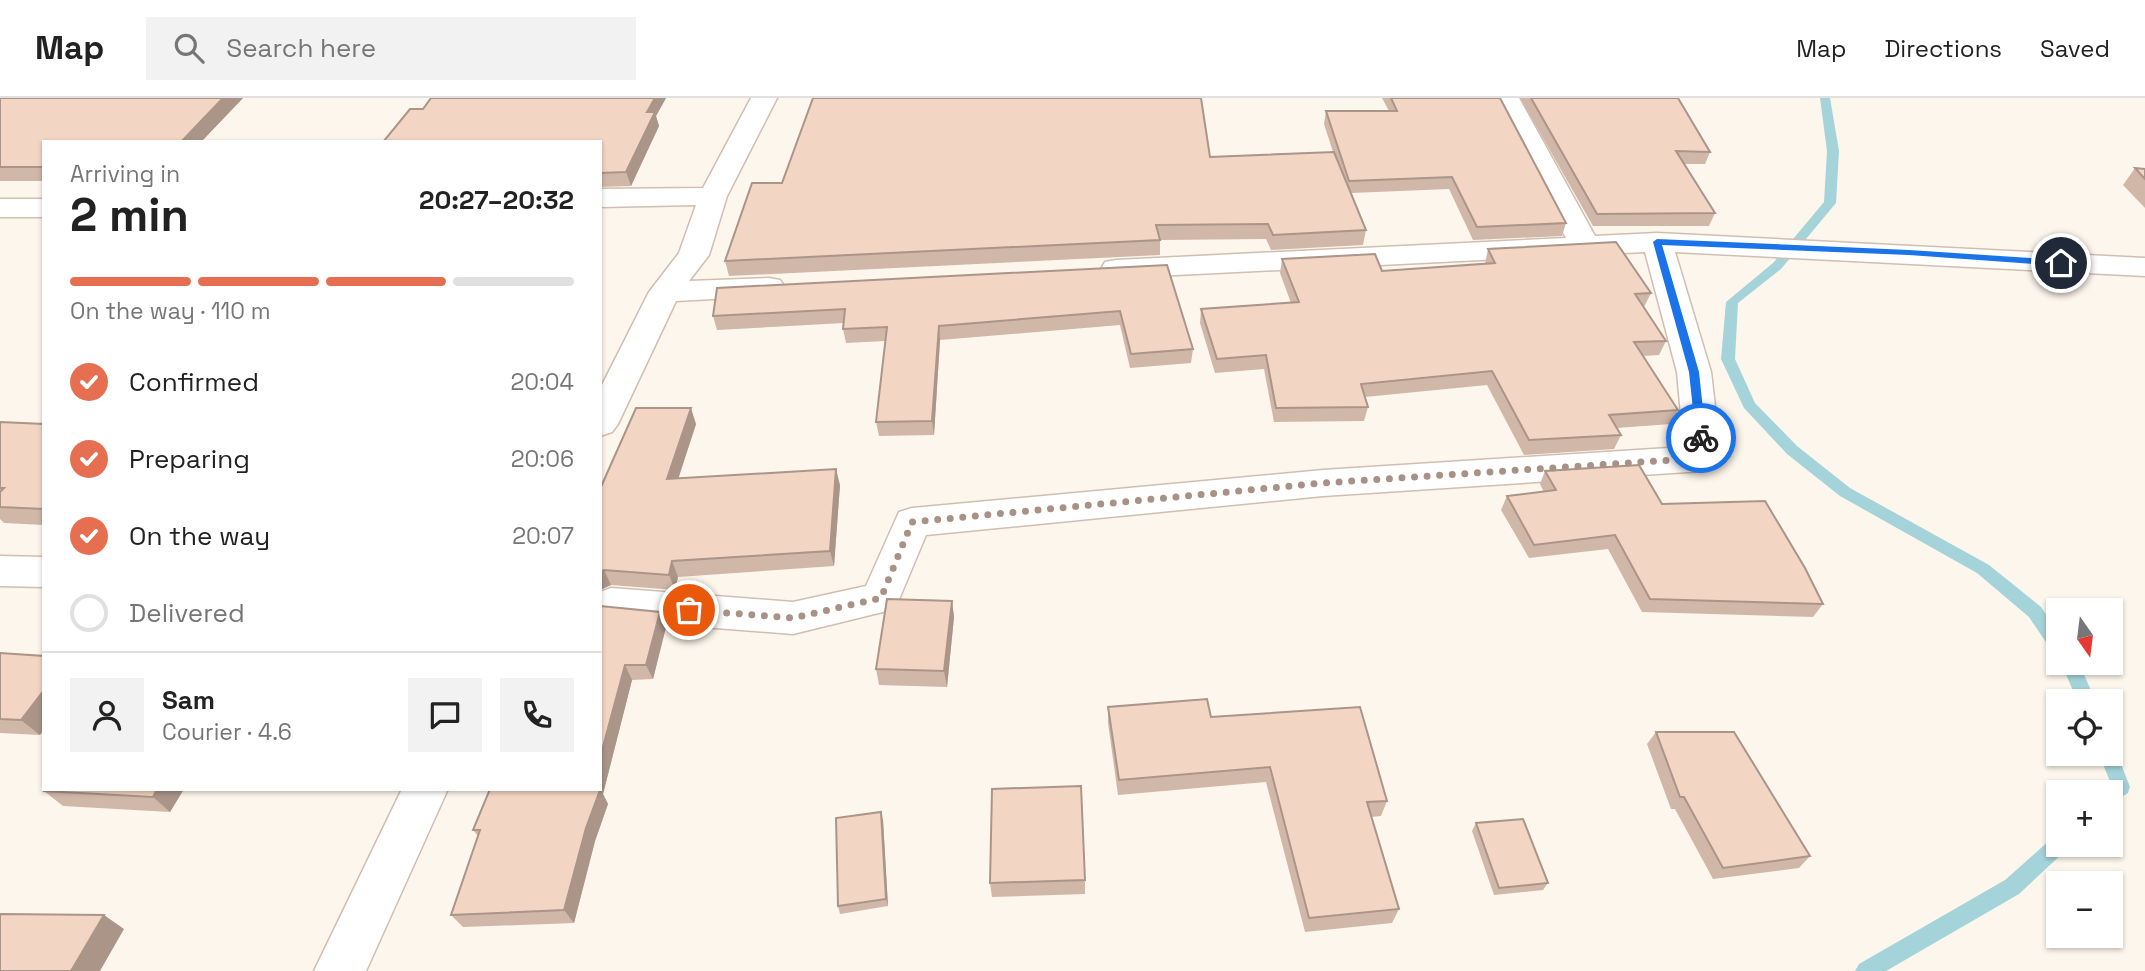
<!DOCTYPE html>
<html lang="en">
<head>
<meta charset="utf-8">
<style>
	:root { --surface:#fff; --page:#f2f2f2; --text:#222; --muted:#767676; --line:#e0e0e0; --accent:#e76f51 }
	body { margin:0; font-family:"Space Grotesk",sans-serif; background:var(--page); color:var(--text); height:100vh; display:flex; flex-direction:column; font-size:26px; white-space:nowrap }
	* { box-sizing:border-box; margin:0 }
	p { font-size:23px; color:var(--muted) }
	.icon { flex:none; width:38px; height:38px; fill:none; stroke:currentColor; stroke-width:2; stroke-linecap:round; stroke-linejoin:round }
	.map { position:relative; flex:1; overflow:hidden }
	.side { position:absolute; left:42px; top:42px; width:560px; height:651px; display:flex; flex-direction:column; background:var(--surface); border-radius:0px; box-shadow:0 2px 5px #0004 }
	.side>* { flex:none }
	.needle { width:46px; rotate:166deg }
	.controls { position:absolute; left:2046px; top:500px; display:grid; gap:14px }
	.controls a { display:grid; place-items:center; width:77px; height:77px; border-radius:0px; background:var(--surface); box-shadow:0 2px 5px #0004; font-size:35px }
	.pin { position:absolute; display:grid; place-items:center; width:60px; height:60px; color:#fff; margin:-30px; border:4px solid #fff; border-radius:50%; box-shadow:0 2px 7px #0007 }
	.courier { position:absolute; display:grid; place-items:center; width:70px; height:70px; margin:-35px; border:5px solid #1a73e8; border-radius:50%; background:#fff; color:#222; box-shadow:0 2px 9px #0007 }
	.headline em { font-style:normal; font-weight:800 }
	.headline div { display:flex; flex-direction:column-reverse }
	.headline { display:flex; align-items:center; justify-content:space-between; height:119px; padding:0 28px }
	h1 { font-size:46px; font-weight:800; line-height:52px }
	.bar { display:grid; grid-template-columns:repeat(4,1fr); gap:10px 7px; align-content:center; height:84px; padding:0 28px }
	.bar i { height:9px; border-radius:5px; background:var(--line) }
	.bar .selected { background:var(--accent) }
	.bar p { grid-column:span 4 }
	.line { display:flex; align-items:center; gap:18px; padding:0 28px; border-top:2px solid var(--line) }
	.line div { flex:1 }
	.round { display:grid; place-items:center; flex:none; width:74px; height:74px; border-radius:0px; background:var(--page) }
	ol { padding:0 28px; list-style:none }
	li { display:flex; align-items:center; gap:21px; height:77px }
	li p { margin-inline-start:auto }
	li .icon { padding:7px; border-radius:50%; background:var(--accent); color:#fff; stroke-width:4 }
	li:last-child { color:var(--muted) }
	li i { width:38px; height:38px; border:4px solid var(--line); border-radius:50% }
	header { display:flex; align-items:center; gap:42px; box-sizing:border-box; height:98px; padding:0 35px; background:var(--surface); border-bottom:2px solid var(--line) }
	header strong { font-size:33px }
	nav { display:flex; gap:38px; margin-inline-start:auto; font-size:24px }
	.search { width:490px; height:63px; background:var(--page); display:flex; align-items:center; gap:18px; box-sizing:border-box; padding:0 24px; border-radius:0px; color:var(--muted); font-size:26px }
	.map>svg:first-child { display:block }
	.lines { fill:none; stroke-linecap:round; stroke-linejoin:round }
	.stream { fill:#a5d3da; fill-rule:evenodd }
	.street-casing { stroke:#d1beb0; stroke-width:3 }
	.street { fill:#fff; fill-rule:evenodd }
	.wall { fill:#d1b7a8 }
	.shaded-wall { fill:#aa9588 }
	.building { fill:#f3d5c3; stroke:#aa9588; stroke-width:2 }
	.route { fill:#1a73e8 }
	.done { stroke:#a89285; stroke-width:7; stroke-dasharray:0 12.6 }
</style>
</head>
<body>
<header>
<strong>Map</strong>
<div class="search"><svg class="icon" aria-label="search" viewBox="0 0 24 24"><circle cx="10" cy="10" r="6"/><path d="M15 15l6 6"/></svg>Search here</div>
<nav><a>Map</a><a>Directions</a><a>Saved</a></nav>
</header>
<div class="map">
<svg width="2145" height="873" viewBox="0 0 2145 873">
	<rect width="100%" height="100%" fill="#fdf6ec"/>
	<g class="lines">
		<!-- stream -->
		<path class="stream" d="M1820,0h10l9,53 -3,52 -55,66 -43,34 -3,56 20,44 42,43 53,42 139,77 52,42 17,25v21l-6,-2 -23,-34 -52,-44 -137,-77 -53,-42 -43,-46 -23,-49 5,-57 47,-39 51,-61 3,-51z
			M2061,565h18l17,39h-18z
			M2110,649l5,1 15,39 -2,6 -18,11v-11h-8l9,-9 -12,-30h11z
			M2058,738v9h10l-3,6 -46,43 -133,77h-31l4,-7 146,-84 46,-41z"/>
		<!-- street casing -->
		<g class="street-casing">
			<path id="street" d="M751,0h26l-50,98 -18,59 -20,26 80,-3 11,2 5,7 -5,7 -11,2 -93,5 -58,123 -6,8 -12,4v-47l49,-97 30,-39 17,-48 -96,2v-18l103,-1z
				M1493,0h26l76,138 62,-3 488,25v18l-470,-24 36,120 10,86 -5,9 -13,4 -380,25 -397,39 -31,74 -102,25 -182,-14 -11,-4v-24l11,-4 182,14 73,-16 33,-74 13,-4 411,-38 361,-23 -7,-75 -32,-120 -529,26 -11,-2 -4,-7 4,-7 11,-2 450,-22z
				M0,101h44v18h-44z
				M0,458l44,1v30l-44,-1z
				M402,691h46l-82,182h-52z"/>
		</g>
		<!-- street -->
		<use href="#street" class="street"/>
	</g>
	<!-- wall -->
	<path class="wall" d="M0,0h243l-42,44h-157v39h-44z
		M431,0h235l-10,18 3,10 -28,60 -31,1v-45l-177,-33z
		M1382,0h118l66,125 -4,13 -89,4 -24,-51 -98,4 15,37 -3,15 -92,5 -5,-11 -106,1v15l-431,21 -4,-15 57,-78 428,-26 123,-5 -9,-28 2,-13h63z
		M1520,0h158l32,54 -5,12h-21l31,49 -6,13h-116z
		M2135,70l10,1v39l-22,-23z
		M1488,151l163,44 -7,14 22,34 -7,14 -16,1 35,54 -7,14 -54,4 4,7 -7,14 -90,6 -37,-70 -122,12 3,10 -4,14 -90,1 -10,-53 -49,4 -15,-50 1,-14 90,-6 -11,-30 2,-14 100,12 103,-7z
		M1167,167l26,84 -2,14 -61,5 -10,-43 -180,15 -6,95 -55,1 -3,-14 9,-81 -39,2 -3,-14 1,-6 -127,7 -4,-14z
		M0,324l44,2v101l-40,-2 -4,-4z
		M696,326l-18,55 162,6 -6,81 -156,11 -3,13 -64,-5 -11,5v-101z
		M1545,373l117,33 161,100 -10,13 -171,-5 -34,-63 -79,9 -28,-48 6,-14 37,-4 -4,-8z
		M952,503l2,16 -7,70 -68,-2 -3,-16z
		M600,508l66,21 -13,52 -21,1 -29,114 5,10 -13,37 -21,82 -111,4 -12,-12 27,-79 -5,-6z
		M0,555l40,82 -40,-2z
		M1108,609l103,10 176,84 -6,15 -10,1 28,92 -7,14 -87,9 -39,-150 -148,13 -10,-72z
		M1656,634l154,124 -11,12 -86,11 -38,-70h-4l-24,-65z
		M184,691l-14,23 -107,-6 -19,-15z
		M883,722l5,86 -48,8 -2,-8z
		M1476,725l72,60 -5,7 -49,5 -22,-64z
		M1085,782v14l-93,3 -2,-14z"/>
	<!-- shaded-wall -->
	<path class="shaded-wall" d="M223,0h20l-42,44h-20z
		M655,0h11l-10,18 3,10 -28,60 -5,-14 21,-60z
		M939,228l1,14 -6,95 -2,-14z
		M691,310l5,16 -23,71 -6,-16z
		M836,371l4,16 -6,81 -4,-15z
		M672,463l6,16 -3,13 -6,-15z
		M604,472l7,15 -11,5v-18z
		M952,503l2,16 -7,70 -3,-16z
		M660,514l6,15 -13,52 -7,-14z
		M625,567l7,15 -29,114 5,10 -13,37 -21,82 -10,-13 28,-121h8v-31z
		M44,592v40l-4,5 -19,-15z
		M157,691h27l-14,23 -17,-15z
		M881,714l2,8 5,86 -2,-7z
		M104,817l20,14 -24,42h-29z"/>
	<!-- building -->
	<path class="building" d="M0,0h223l-42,44h-137v25h-44z
		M431,0h224l-8,14h8l-29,60 -26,1v-31h-217l27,-33h13z
		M813,0h388l9,59 124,-5 32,78 -93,5 -5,-11 -112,1 4,15 -435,21 27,-78h30z
		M1391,0h109l66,125 -89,4 -25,-50 -103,4 -23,-70h71z
		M1531,0h147l32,54 -34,-1 39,62 -118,1z
		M2135,70l10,1v10z
		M1616,144l35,51 -16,1 31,47 -32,1 44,68 -69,5 12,20 -92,5 -37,-69 -131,13 7,23 -92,1 -10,-53 -49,4 -16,-50 98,-7 -17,-43 93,-5 7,17 113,-8 -7,-14z
		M1167,167l26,84 -62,5 -11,-43 -181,15 -7,95 -56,1 11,-95 -44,2 2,-20 -132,7 4,-28z
		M636,310h55l-24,71 169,-10 -6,82 -158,10 -3,14 -65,-5 -4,2v-83z
		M0,324l44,2v85l-44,-2v-15l4,-4h-4z
		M1639,367l23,39 103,-3 40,67 18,36 -173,-5 -35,-64 -81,10 -27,-49 49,-6 -11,-19z
		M887,501l65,2 -8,70 -68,-2z
		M600,508l60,6 -14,53h-21l-25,93z
		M0,555l44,3v34l-23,30 -21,-1z
		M1207,601l4,18 149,-10 27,94 -20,1 32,107 -90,9 -39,-151 -151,13 -11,-73z
		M1656,634h78l76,124 -87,12 -39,-71h-4z
		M1081,688l4,94 -95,3 2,-94z
		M45,691h112l-4,8 -109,-6z
		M490,691l110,1 -14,38 -22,82 -113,5 29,-85h-7z
		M881,714l5,87 -48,7 -2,-88z
		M1523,721l25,64 -49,5 -23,-65z
		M0,816l104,1 -33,56h-71z"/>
	<!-- route -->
	<path class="route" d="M1657,141l252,11 152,10 5,3 -5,3 -152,-11 -247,-10 37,127 7,66 -5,3 -5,-3 -7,-66 -36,-130z"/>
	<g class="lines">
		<!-- done -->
		<path class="done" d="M689,512l104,8 88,-20 31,-76 411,-39 380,-25 -2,-20"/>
	</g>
</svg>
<div class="controls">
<a><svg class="needle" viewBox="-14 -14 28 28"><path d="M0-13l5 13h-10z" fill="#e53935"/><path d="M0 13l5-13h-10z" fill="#767676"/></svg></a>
<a><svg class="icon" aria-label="locate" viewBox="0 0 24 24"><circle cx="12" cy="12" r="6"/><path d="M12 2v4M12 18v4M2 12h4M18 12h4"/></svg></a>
<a>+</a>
<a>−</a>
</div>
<div class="pin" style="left:689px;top:512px;background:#ea580c"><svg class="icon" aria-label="bag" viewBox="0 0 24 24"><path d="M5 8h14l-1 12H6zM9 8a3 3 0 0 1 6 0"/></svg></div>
<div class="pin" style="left:2061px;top:165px;background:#1f2937"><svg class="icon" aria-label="home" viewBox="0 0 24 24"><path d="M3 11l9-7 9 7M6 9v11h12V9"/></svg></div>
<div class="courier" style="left:1701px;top:340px"><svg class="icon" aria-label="bike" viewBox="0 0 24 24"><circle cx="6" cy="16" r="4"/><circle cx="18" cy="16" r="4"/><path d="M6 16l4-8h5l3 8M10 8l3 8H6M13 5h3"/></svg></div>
<section class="side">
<div class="headline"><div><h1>2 min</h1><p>Arriving in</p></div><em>20:27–20:32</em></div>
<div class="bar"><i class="selected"></i><i class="selected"></i><i class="selected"></i><i></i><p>On the way · 110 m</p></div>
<ol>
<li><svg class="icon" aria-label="check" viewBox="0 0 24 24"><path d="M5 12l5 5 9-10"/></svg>Confirmed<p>20:04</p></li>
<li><svg class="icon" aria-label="check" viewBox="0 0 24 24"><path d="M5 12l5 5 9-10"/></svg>Preparing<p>20:06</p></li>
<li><svg class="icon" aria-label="check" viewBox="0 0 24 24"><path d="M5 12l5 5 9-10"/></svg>On the way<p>20:07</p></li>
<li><i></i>Delivered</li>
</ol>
<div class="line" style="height:126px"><a class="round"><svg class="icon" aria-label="person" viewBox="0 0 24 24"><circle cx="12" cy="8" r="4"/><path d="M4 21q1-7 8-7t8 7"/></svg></a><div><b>Sam</b><p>Courier · 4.6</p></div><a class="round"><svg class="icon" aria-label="chat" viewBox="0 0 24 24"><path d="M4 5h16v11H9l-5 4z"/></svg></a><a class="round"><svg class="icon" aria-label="phone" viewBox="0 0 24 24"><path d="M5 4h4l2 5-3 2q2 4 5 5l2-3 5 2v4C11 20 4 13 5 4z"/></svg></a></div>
</section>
</div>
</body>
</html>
